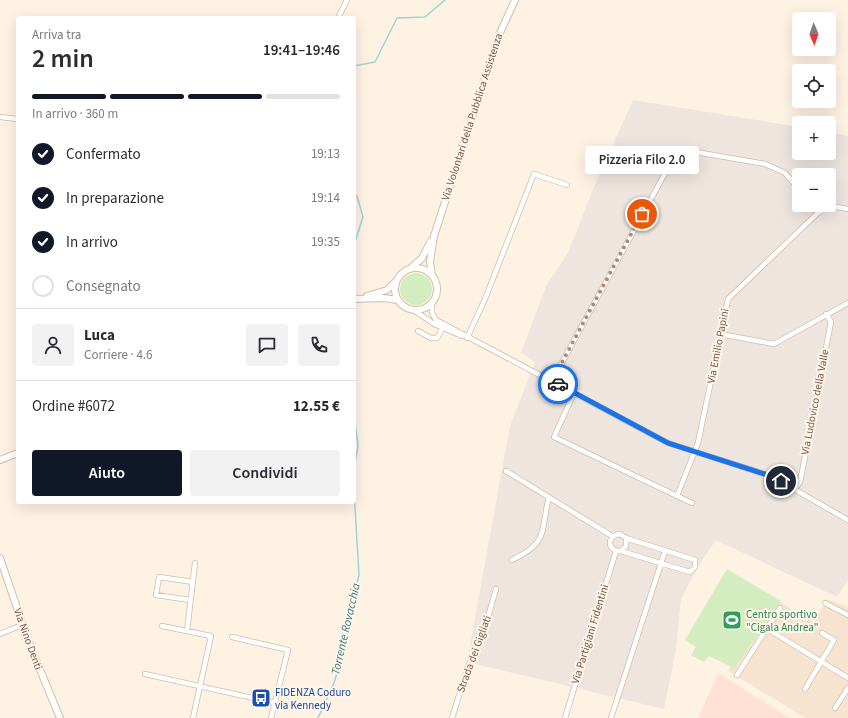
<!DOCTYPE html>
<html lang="it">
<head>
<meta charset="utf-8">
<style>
	:root { --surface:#fff; --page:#f2f2f3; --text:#2b2b33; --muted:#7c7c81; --line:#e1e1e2; --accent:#111827 }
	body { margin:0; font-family:"Source Sans 3",sans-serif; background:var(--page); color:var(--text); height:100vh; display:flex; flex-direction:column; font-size:15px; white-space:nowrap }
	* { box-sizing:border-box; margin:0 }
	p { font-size:13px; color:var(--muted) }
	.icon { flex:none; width:22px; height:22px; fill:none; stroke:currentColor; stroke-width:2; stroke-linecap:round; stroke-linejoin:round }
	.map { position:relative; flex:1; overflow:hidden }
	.panel { position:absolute; left:16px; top:16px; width:340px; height:488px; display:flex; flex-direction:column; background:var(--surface); border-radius:4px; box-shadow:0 4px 16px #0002 }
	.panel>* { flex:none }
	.needle { width:26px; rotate:178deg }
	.tools { position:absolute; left:792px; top:12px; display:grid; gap:8px }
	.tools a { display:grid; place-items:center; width:44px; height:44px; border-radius:4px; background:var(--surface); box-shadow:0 4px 16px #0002; font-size:20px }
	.pin { position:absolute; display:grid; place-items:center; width:34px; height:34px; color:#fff; margin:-17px; border:2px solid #fff; border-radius:50%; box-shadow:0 1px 4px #0007 }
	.courier { position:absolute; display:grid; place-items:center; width:40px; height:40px; margin:-20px; border:3px solid #1a73e8; border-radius:50%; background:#fff; color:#222; box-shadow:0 1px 5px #0007 }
	.bubble { position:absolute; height:28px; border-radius:4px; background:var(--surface); box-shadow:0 4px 16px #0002; font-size:13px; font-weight:600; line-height:28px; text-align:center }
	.overview em { font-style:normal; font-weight:600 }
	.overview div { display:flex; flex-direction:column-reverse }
	.overview { display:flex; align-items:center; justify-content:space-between; height:68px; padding:0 16px }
	h1 { font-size:26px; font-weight:600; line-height:30px }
	.bar { display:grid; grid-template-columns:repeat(4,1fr); gap:6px 4px; align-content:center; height:48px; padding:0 16px }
	.bar i { height:5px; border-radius:3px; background:var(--line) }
	.bar .selected { background:var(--accent) }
	.bar p { grid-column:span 4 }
	.line { display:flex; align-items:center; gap:10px; padding:0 16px; border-top:1px solid var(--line) }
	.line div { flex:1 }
	.round { display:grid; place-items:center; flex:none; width:42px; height:42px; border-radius:4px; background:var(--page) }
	ol { padding:0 16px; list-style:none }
	li { display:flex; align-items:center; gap:12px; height:44px }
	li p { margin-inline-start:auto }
	li .icon { padding:4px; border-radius:50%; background:var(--accent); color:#fff; stroke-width:4 }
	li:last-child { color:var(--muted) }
	li i { width:22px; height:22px; border:2px solid var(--line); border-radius:50% }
	.primary-button { display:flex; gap:8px; margin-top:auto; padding:8px 16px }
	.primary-button a { flex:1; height:46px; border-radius:4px; background:var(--accent); color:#fff; font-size:16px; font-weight:600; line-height:46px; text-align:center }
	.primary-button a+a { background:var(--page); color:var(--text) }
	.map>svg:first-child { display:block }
	.residential { fill:#f6e4d1 }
	.commercial { fill:#ffe1d6 }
	.industrial { fill:#ede5de; fill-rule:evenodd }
	.green { fill:#d4edc0 }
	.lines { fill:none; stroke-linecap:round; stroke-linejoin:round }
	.stream { stroke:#9bd5dc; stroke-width:1.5 }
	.street-casing { stroke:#d3bbab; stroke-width:6 }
	.secondary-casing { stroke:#d6bba8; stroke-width:8 }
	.street { stroke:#fff; stroke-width:4.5 }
	.secondary { stroke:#fff; stroke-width:6 }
	.done { stroke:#a88d7d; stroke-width:4; stroke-dasharray:0 7.2 }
	.route { stroke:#1a73e8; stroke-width:5 }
	.labels { text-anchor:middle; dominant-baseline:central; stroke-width:4; stroke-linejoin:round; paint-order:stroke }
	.street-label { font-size:11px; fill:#795646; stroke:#fff6eb }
	.leisure-label { font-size:11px; fill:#27864d; stroke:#fff6eb; text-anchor:start }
	.transit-label { font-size:11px; fill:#164399; stroke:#fff6eb; text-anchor:start }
	.water-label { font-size:12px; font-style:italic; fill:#39777f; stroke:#fff6eb }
</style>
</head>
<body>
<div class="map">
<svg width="848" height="718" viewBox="0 0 848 718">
	<rect width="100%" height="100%" fill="#fef2e3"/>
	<!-- residential -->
	<path class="residential" d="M769,596l45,26 13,-23 21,8v111h-42l-78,-47z"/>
	<!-- commercial -->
	<path class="commercial" d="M718,673l72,45h-92z"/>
	<!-- industrial -->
	<path class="industrial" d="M633,100l166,27v26h30v-21l19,4v444l-11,17 -121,-57 -16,23 -19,36 -5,50 -12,60 -197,-47 43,-236 25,-64 -14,-9 25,-67 22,-33 26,-66zM799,175h30v30h-30z"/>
	<!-- green -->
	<path class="green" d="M400 289a16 16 0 1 1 32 0a16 16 0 1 1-32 0Z
		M727,569l54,32 -48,69 -3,-4 -21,-10 -5,6 -13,-7 5,-8 -11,-7z"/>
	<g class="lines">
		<!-- stream -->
		<path class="stream" d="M354,66l21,-4 22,-44 28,-1 20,-17
			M354,195l3,1 6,21 -9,28
			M354,415l4,31 -4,23
			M318,718l16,-35 13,-43 3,-29 9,-36 -5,-85"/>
		<!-- street casing -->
		<g class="street-casing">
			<path id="street" d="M338,18l9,-18
				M0,117l18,2
				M814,205l6,7
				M432,302v11l4,7 232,123 103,33 77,44
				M412,309l22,15 28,12
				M418,331l13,7h6l7,-12
				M720,334l54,10 74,-41
				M467,338l18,-39 49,-125 33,11
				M552,381l124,-228 8,-3 81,14 20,9 14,16
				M574,393l-20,44 123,59 21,-53 30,-144 96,-92 7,-1 17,3
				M506,471l106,65
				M795,489l5,-7 31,-160 -5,-8
				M677,496l15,7
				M621,551l5,-5v-8l-6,-4c-14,1 -13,18 1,17l69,21 5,-5v-7l-69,-22
				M512,560c38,-18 28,-29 37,-63
				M190,600l-34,-5 3,-18 34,5
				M825,603l23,12
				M162,626l49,10 -18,82
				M766,628l82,50
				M187,631l8,-68
				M0,634l22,-9
				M232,637l56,13 -17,68
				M145,674l130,29
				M737,675l43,-67
				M805,689l29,-49 -12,-7
				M835,708l13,-20
				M452,718l17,-54 13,-26 14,-49
				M565,718l51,-167
				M611,718l54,-167"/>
		</g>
		<!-- secondary casing -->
		<g class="secondary-casing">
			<path id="secondary" d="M395 289a21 21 0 1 1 42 0a21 21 0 1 1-42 0Z
				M411,268l11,-10 9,-17
				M432,275l-2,-13 4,-26 65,-201 16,-35
				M367,296l20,-6 8,-8
				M354,299l29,-1 15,2
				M0,460l18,-7
				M0,558l29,85 31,75"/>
		</g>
		<!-- street -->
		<use href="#street" class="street"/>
		<!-- secondary -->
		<use href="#secondary" class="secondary"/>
	</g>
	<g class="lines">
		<!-- done -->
		<path class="done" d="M558,384l-6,-3 90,-167"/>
		<!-- route -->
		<path class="route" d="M558,384l110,59 103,33 10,5"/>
	</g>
	<!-- icons -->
	<defs>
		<g id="stadium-square" transform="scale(1)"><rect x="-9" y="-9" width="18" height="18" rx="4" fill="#2e9e5b" stroke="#fff6eb"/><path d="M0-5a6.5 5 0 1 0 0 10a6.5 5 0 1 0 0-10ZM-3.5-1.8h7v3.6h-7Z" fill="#fff"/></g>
		<g id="bus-square" transform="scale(1)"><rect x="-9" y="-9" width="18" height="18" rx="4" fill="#1a4fb4" stroke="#fff6eb"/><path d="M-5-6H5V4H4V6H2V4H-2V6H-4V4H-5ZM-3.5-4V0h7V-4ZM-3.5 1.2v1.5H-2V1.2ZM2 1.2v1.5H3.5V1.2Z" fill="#fff"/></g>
	</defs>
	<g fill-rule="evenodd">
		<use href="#stadium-square" x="732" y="620"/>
		<use href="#bus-square" x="261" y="698"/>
	</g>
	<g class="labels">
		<!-- street labels -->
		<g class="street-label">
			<text transform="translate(472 117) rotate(-72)">Via Volontari della Pubblica Assistenza</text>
			<text transform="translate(718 346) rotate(-79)">Via Emilio Papini</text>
			<text transform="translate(815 402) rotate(-79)">Via Ludovico della Valle</text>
			<text transform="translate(590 634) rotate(-73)">Via Partigiani Fidentini</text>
			<text transform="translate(28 639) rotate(70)">Via Nino Denti</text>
			<text transform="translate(474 654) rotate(-70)">Strada dei Gigliati</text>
		</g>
		<!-- leisure labels -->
		<g class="leisure-label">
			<text x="746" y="614">Centro sportivo<tspan x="746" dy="13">"Cigala Andrea"</tspan></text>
		</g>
		<!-- transit labels -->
		<g class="transit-label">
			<text x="275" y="692">FIDENZA Coduro<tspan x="275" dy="13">via Kennedy</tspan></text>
		</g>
		<!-- water labels -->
		<g class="water-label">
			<text transform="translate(346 629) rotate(-77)">Torrente Rovacchia</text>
		</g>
	</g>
</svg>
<div class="tools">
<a><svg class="needle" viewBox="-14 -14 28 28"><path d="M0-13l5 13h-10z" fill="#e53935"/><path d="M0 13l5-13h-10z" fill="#7c7c81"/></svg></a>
<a><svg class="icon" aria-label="locate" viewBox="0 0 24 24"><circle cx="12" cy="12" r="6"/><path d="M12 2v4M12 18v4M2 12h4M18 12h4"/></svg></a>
<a>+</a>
<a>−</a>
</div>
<div class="pin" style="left:642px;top:214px;background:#ea580c"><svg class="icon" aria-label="bag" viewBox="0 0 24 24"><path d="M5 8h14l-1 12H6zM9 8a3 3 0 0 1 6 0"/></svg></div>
<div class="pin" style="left:781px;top:481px;background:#1f2937"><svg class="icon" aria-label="home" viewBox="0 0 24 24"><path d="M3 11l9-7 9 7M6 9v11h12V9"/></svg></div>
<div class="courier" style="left:558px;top:384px"><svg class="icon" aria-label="car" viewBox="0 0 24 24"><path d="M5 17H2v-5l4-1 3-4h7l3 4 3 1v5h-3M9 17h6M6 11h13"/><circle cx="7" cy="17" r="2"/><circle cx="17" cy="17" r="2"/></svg></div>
<div class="bubble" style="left:585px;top:146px;width:114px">Pizzeria Filo 2.0</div>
<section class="panel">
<div class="overview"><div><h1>2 min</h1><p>Arriva tra</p></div><em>19:41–19:46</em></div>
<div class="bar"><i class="selected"></i><i class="selected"></i><i class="selected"></i><i></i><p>In arrivo · 360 m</p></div>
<ol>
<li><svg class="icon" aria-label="check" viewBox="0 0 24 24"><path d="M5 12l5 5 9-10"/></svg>Confermato<p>19:13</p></li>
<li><svg class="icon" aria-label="check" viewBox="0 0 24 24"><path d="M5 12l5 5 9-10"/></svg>In preparazione<p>19:14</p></li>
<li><svg class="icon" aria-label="check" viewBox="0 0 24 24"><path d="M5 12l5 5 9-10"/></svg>In arrivo<p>19:35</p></li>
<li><i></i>Consegnato</li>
</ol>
<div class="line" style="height:72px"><a class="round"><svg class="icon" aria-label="person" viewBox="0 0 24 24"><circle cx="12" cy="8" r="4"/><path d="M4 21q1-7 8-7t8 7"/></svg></a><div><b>Luca</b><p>Corriere · 4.6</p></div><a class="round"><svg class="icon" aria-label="chat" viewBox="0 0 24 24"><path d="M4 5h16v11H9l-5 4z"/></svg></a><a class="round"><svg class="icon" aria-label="phone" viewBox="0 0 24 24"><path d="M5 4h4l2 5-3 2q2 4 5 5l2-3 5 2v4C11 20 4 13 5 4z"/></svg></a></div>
<div class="line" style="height:52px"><div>Ordine #6072</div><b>12.55 €</b></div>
<div class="primary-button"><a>Aiuto</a><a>Condividi</a></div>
</section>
</div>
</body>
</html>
